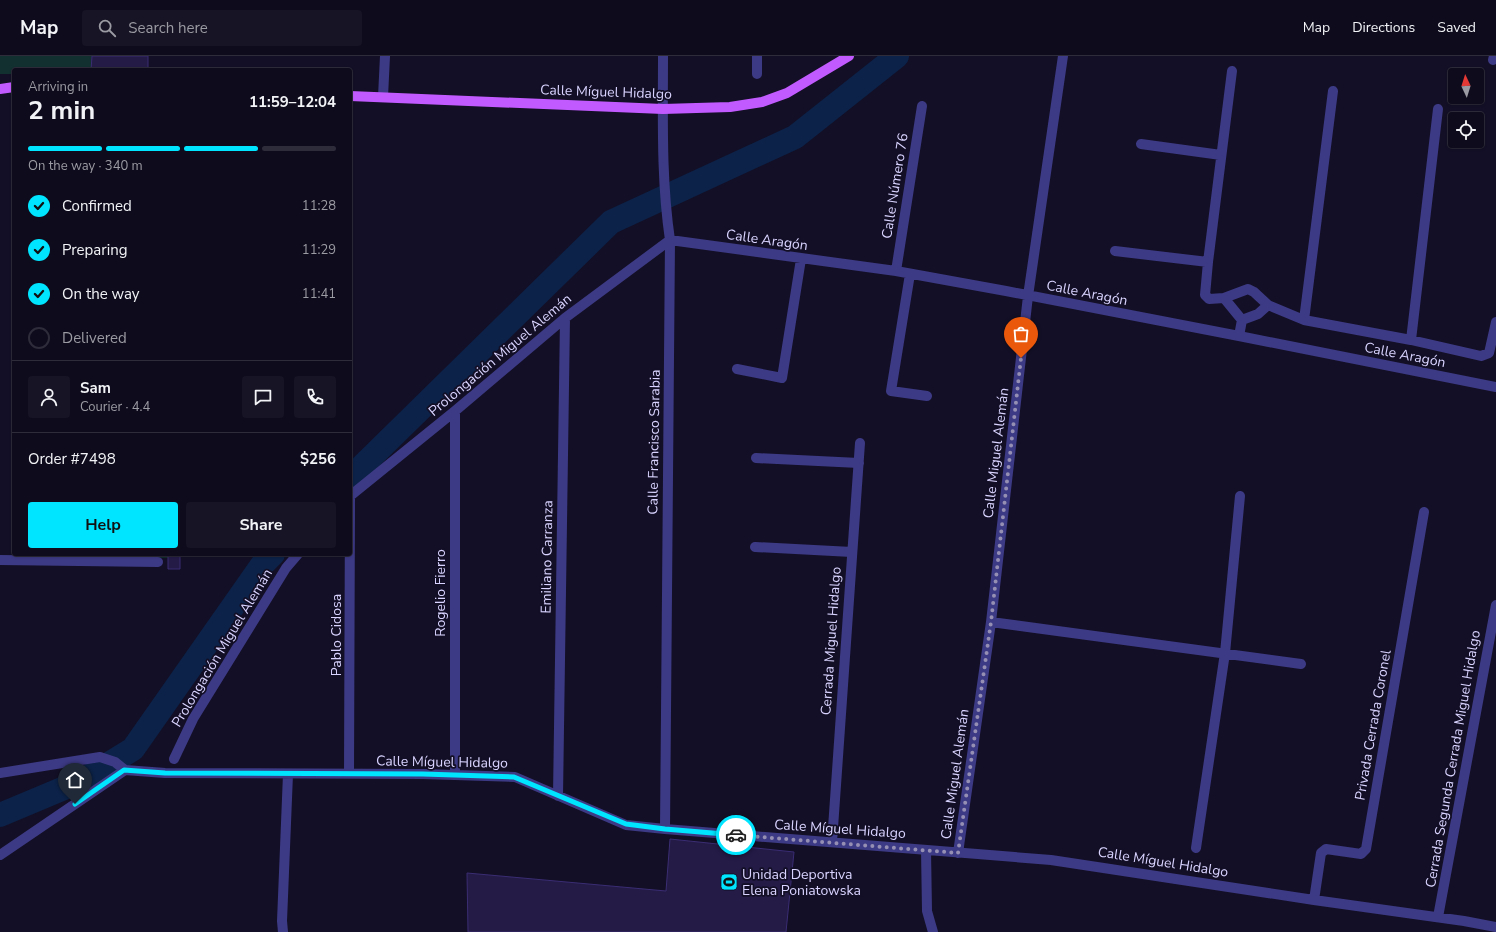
<!DOCTYPE html>
<html lang="en">
<head>
<meta charset="utf-8">
<style>
	:root { --surface:#0e0b1c; --page:#171425; --text:#f1f3f6; --muted:#9b9ba3; --line:#2e2b3b; --accent:#00e5ff }
	body { margin:0; font-family:"Nunito Sans",sans-serif; background:var(--page); color:var(--text); height:100vh; display:flex; flex-direction:column; font-size:15px; white-space:nowrap }
	* { box-sizing:border-box; margin:0 }
	p { font-size:13px; color:var(--muted) }
	.icon { flex:none; width:22px; height:22px; fill:none; stroke:currentColor; stroke-width:2; stroke-linecap:round; stroke-linejoin:round }
	.map { position:relative; flex:1; overflow:hidden }
	.side { position:absolute; left:12px; top:12px; width:340px; height:488px; display:flex; flex-direction:column; background:var(--surface); border-radius:4px; box-shadow:0 1px 3px #0004,0 0 0 1px var(--line) }
	.side>* { flex:none }
	.needle { width:26px; rotate:356deg }
	.controls { position:absolute; left:1448px; top:12px; display:grid; gap:8px }
	.controls a { display:grid; place-items:center; width:36px; height:36px; border-radius:4px; background:var(--surface); box-shadow:0 1px 3px #0004,0 0 0 1px var(--line); font-size:20px }
	.pin { position:absolute; display:grid; place-items:center; width:34px; height:34px; color:#fff; margin:-41px -17px; border-radius:50% 50% 50% 0; rotate:-45deg; box-shadow:0 0 4px #0007 }
	.pin .icon { rotate:45deg }
	.courier { position:absolute; display:grid; place-items:center; width:40px; height:40px; margin:-20px; border:3px solid #00e5ff; border-radius:50%; background:#fff; color:#222; box-shadow:0 1px 5px #0007 }
	.overview em { font-style:normal; font-weight:700 }
	.overview div { display:flex; flex-direction:column-reverse }
	.overview { display:flex; align-items:center; justify-content:space-between; height:68px; padding:0 16px }
	h1 { font-size:26px; font-weight:700; line-height:30px }
	.bar { display:grid; grid-template-columns:repeat(4,1fr); gap:6px 4px; align-content:center; height:48px; padding:0 16px }
	.bar i { height:5px; border-radius:3px; background:var(--line) }
	.bar .on { background:var(--accent) }
	.bar p { grid-column:span 4 }
	.line { display:flex; align-items:center; gap:10px; padding:0 16px; border-top:1px solid var(--line) }
	.line div { flex:1 }
	.round { display:grid; place-items:center; flex:none; width:42px; height:42px; border-radius:4px; background:var(--page) }
	ol { padding:0 16px; list-style:none }
	li { display:flex; align-items:center; gap:12px; height:44px }
	li p { margin-inline-start:auto }
	li .icon { padding:4px; border-radius:50%; background:var(--accent); color:#111; stroke-width:4 }
	li:last-child { color:var(--muted) }
	li i { width:22px; height:22px; border:2px solid var(--line); border-radius:50% }
	.button { display:flex; gap:8px; margin-top:auto; padding:8px 16px }
	.button a { flex:1; height:46px; border-radius:4px; background:var(--accent); color:#111; font-size:16px; font-weight:700; line-height:46px; text-align:center }
	.button a+a { background:var(--page); color:var(--text) }
	header { display:flex; align-items:center; gap:24px; box-sizing:border-box; height:56px; padding:0 20px; background:var(--surface); border-bottom:1px solid var(--line) }
	header strong { font-size:19px }
	nav { display:flex; gap:22px; margin-inline-start:auto; font-size:14px }
	.search { width:280px; height:36px; background:var(--page); display:flex; align-items:center; gap:10px; box-sizing:border-box; padding:0 14px; border-radius:4px; color:var(--muted); font-size:15px }
	.map>svg:first-child { display:block }
	.green { fill:#12302f }
	.lines { fill:none; stroke-linecap:round; stroke-linejoin:round }
	.river { stroke:#0c2248; stroke-width:24 }
	.building { fill:#241b47; stroke:#3b2d73 }
	.minor { stroke:#3d3a85; stroke-width:10 }
	.major { stroke:#c25bff; stroke-width:10 }
	.done { stroke:#948fb3; stroke-width:4; stroke-dasharray:0 7.2 }
	.route { stroke:#00e5ff; stroke-width:5 }
	.labels { text-anchor:middle; dominant-baseline:central; stroke-width:3.5; stroke-linejoin:round; paint-order:stroke }
	.street-label { font-size:14px; fill:#d9d4ff; stroke:#130f26 }
	.poi-label { font-size:14px; fill:#d9d4ff; stroke:#130f26; text-anchor:start }
</style>
</head>
<body>
<header>
<strong>Map</strong>
<div class="search"><svg class="icon" aria-label="search" viewBox="0 0 24 24"><circle cx="10" cy="10" r="6"/><path d="M15 15l6 6"/></svg>Search here</div>
<nav><a>Map</a><a>Directions</a><a>Saved</a></nav>
</header>
<div class="map">
<svg width="1496" height="876" viewBox="0 0 1496 876">
	<rect width="100%" height="100%" fill="#130f26"/>
	<!-- green -->
	<path class="green" d="M0,0h92l-1,14h-77v4h-14z
		M77,498h96l-5,4 -91,-1z"/>
	<g class="lines">
		<!-- river -->
		<path class="river" d="M350,422l261,-256 184,-85 102,-81
			M0,759l81,-34 52,-32 129,-184 11,-11"/>
	</g>
	<!-- building -->
	<path class="building" d="M92,0h56v14h-57z
		M168,498h12v15h-12z
		M670,783l124,13 -8,80h-318l-1,-59 199,18z"/>
	<g class="lines">
		<!-- minor -->
		<path class="minor" d="M663,0c0,61 -2,123 7,184l-5,589
			M757,0v18
			M1493,4l1,-4
			M1232,15l-24,191 -3,33 4,4 15,-1 24,-9 6,3 14,13 36,15 107,20 70,16 8,-3 7,-31
			M383,41l2,-41
			M1141,88l80,11
			M1115,195l93,11
			M896,215l26,-165
			M910,218l-19,117 36,5
			M1224,242l18,22 -3,16
			M1242,264l16,-6 10,-9
			M1304,264l29,-229
			M1411,284l27,-231
			M737,313l45,9 19,-119
			M756,402l103,5
			M350,440l105,-85 110,-93 105,-78 226,31 110,20 233,45 257,51
			M755,491l97,5
			M0,504l158,2
			M991,566l310,42
			M174,703l19,-40 93,-151 12,-14
			M0,717l100,-16 15,5 10,8 40,3 258,1 92,3 111,48 39,4 386,31 263,40 150,21 32,6
			M349,718l1,-279
			M455,719v-364
			M558,740l7,-478
			M832,786l28,-399
			M1196,792l29,-195 15,-157
			M926,794l1,61 6,21
			M958,797l33,-231 37,-326 35,-240
			M0,799l125,-85
			M1314,844l7,-47 5,-4 35,5 5,-5 58,-337
			M1438,861l58,-312
			M283,876l-1,-11 6,-147"/>
		<!-- major -->
		<path class="major" d="M0,33l14,-2
			M350,40l313,13 67,-2 32,-5 25,-9 62,-37"/>
	</g>
	<g class="lines">
		<!-- done -->
		<path class="done" d="M736,779l222,18 33,-231 30,-264"/>
		<!-- route -->
		<path class="route" d="M75,748l49,-34 41,3 258,1 91,3 112,47 39,5 71,6"/>
	</g>
	<!-- icons -->
	<defs>
		<g id="stadium-square" transform="scale(0.9)"><rect x="-9" y="-9" width="18" height="18" rx="4" fill="#00e5ff" stroke="#130f26"/><path d="M0-5a6.5 5 0 1 0 0 10a6.5 5 0 1 0 0-10ZM-3.5-1.8h7v3.6h-7Z" fill="#111"/></g>
	</defs>
	<g fill-rule="evenodd">
		<use href="#stadium-square" x="729" y="826"/>
	</g>
	<g class="labels">
		<!-- street labels -->
		<g class="street-label">
			<text transform="translate(606 36) rotate(2)">Calle Míguel Hidalgo</text>
			<text transform="translate(895 130) rotate(-81)">Calle Número 76</text>
			<text transform="translate(767 184) rotate(8)">Calle Aragón</text>
			<text transform="translate(1087 237) rotate(11)">Calle Aragón</text>
			<text transform="translate(500 299) rotate(-40)">Prolongación Miguel Alemán</text>
			<text transform="translate(1405 299) rotate(11)">Calle Aragón</text>
			<text transform="translate(654 386) rotate(-89)">Calle Francisco Sarabia</text>
			<text transform="translate(996 397) rotate(-83)">Calle Miguel Alemán</text>
			<text transform="translate(547 501) rotate(-89)">Emiliano Carranza</text>
			<text transform="translate(440 537) rotate(-90)">Rogelio Fierro</text>
			<text transform="translate(336 579) rotate(-90)">Pablo Cidosa</text>
			<text transform="translate(831 585) rotate(-86)">Cerrada Miguel Hidalgo</text>
			<text transform="translate(222 592) rotate(-59)">Prolongación Miguel Alemán</text>
			<text transform="translate(1373 669) rotate(-80)">Privada Cerrada Coronel</text>
			<text transform="translate(1453 703) rotate(-80)">Cerrada Segunda Cerrada Miguel Hidalgo</text>
			<text transform="translate(442 706) rotate(1)">Calle Míguel Hidalgo</text>
			<text transform="translate(955 718) rotate(-82)">Calle Miguel Alemán</text>
			<text transform="translate(840 773) rotate(4)">Calle Míguel Hidalgo</text>
			<text transform="translate(1163 806) rotate(9)">Calle Míguel Hidalgo</text>
		</g>
		<!-- poi labels -->
		<g class="poi-label">
			<text x="742" y="818">Unidad Deportiva<tspan x="742" dy="16">Elena Poniatowska</tspan></text>
		</g>
	</g>
</svg>
<div class="controls">
<a><svg class="needle" viewBox="-14 -14 28 28"><path d="M0-13l5 13h-10z" fill="#e53935"/><path d="M0 13l5-13h-10z" fill="#9b9ba3"/></svg></a>
<a><svg class="icon" aria-label="locate" viewBox="0 0 24 24"><circle cx="12" cy="12" r="6"/><path d="M12 2v4M12 18v4M2 12h4M18 12h4"/></svg></a>
</div>
<div class="pin" style="left:1021px;top:302px;background:#ea580c"><svg class="icon" aria-label="bag" viewBox="0 0 24 24"><path d="M5 8h14l-1 12H6zM9 8a3 3 0 0 1 6 0"/></svg></div>
<div class="pin" style="left:75px;top:748px;background:#1f2937"><svg class="icon" aria-label="home" viewBox="0 0 24 24"><path d="M3 11l9-7 9 7M6 9v11h12V9"/></svg></div>
<div class="courier" style="left:736px;top:779px"><svg class="icon" aria-label="car" viewBox="0 0 24 24"><path d="M5 17H2v-5l4-1 3-4h7l3 4 3 1v5h-3M9 17h6M6 11h13"/><circle cx="7" cy="17" r="2"/><circle cx="17" cy="17" r="2"/></svg></div>
<section class="side">
<div class="overview"><div><h1>2 min</h1><p>Arriving in</p></div><em>11:59–12:04</em></div>
<div class="bar"><i class="on"></i><i class="on"></i><i class="on"></i><i></i><p>On the way · 340 m</p></div>
<ol>
<li><svg class="icon" aria-label="check" viewBox="0 0 24 24"><path d="M5 12l5 5 9-10"/></svg>Confirmed<p>11:28</p></li>
<li><svg class="icon" aria-label="check" viewBox="0 0 24 24"><path d="M5 12l5 5 9-10"/></svg>Preparing<p>11:29</p></li>
<li><svg class="icon" aria-label="check" viewBox="0 0 24 24"><path d="M5 12l5 5 9-10"/></svg>On the way<p>11:41</p></li>
<li><i></i>Delivered</li>
</ol>
<div class="line" style="height:72px"><a class="round"><svg class="icon" aria-label="person" viewBox="0 0 24 24"><circle cx="12" cy="8" r="4"/><path d="M4 21q1-7 8-7t8 7"/></svg></a><div><b>Sam</b><p>Courier · 4.4</p></div><a class="round"><svg class="icon" aria-label="chat" viewBox="0 0 24 24"><path d="M4 5h16v11H9l-5 4z"/></svg></a><a class="round"><svg class="icon" aria-label="phone" viewBox="0 0 24 24"><path d="M5 4h4l2 5-3 2q2 4 5 5l2-3 5 2v4C11 20 4 13 5 4z"/></svg></a></div>
<div class="line" style="height:52px"><div>Order #7498</div><b>$256</b></div>
<div class="button"><a>Help</a><a>Share</a></div>
</section>
</div>
</body>
</html>
